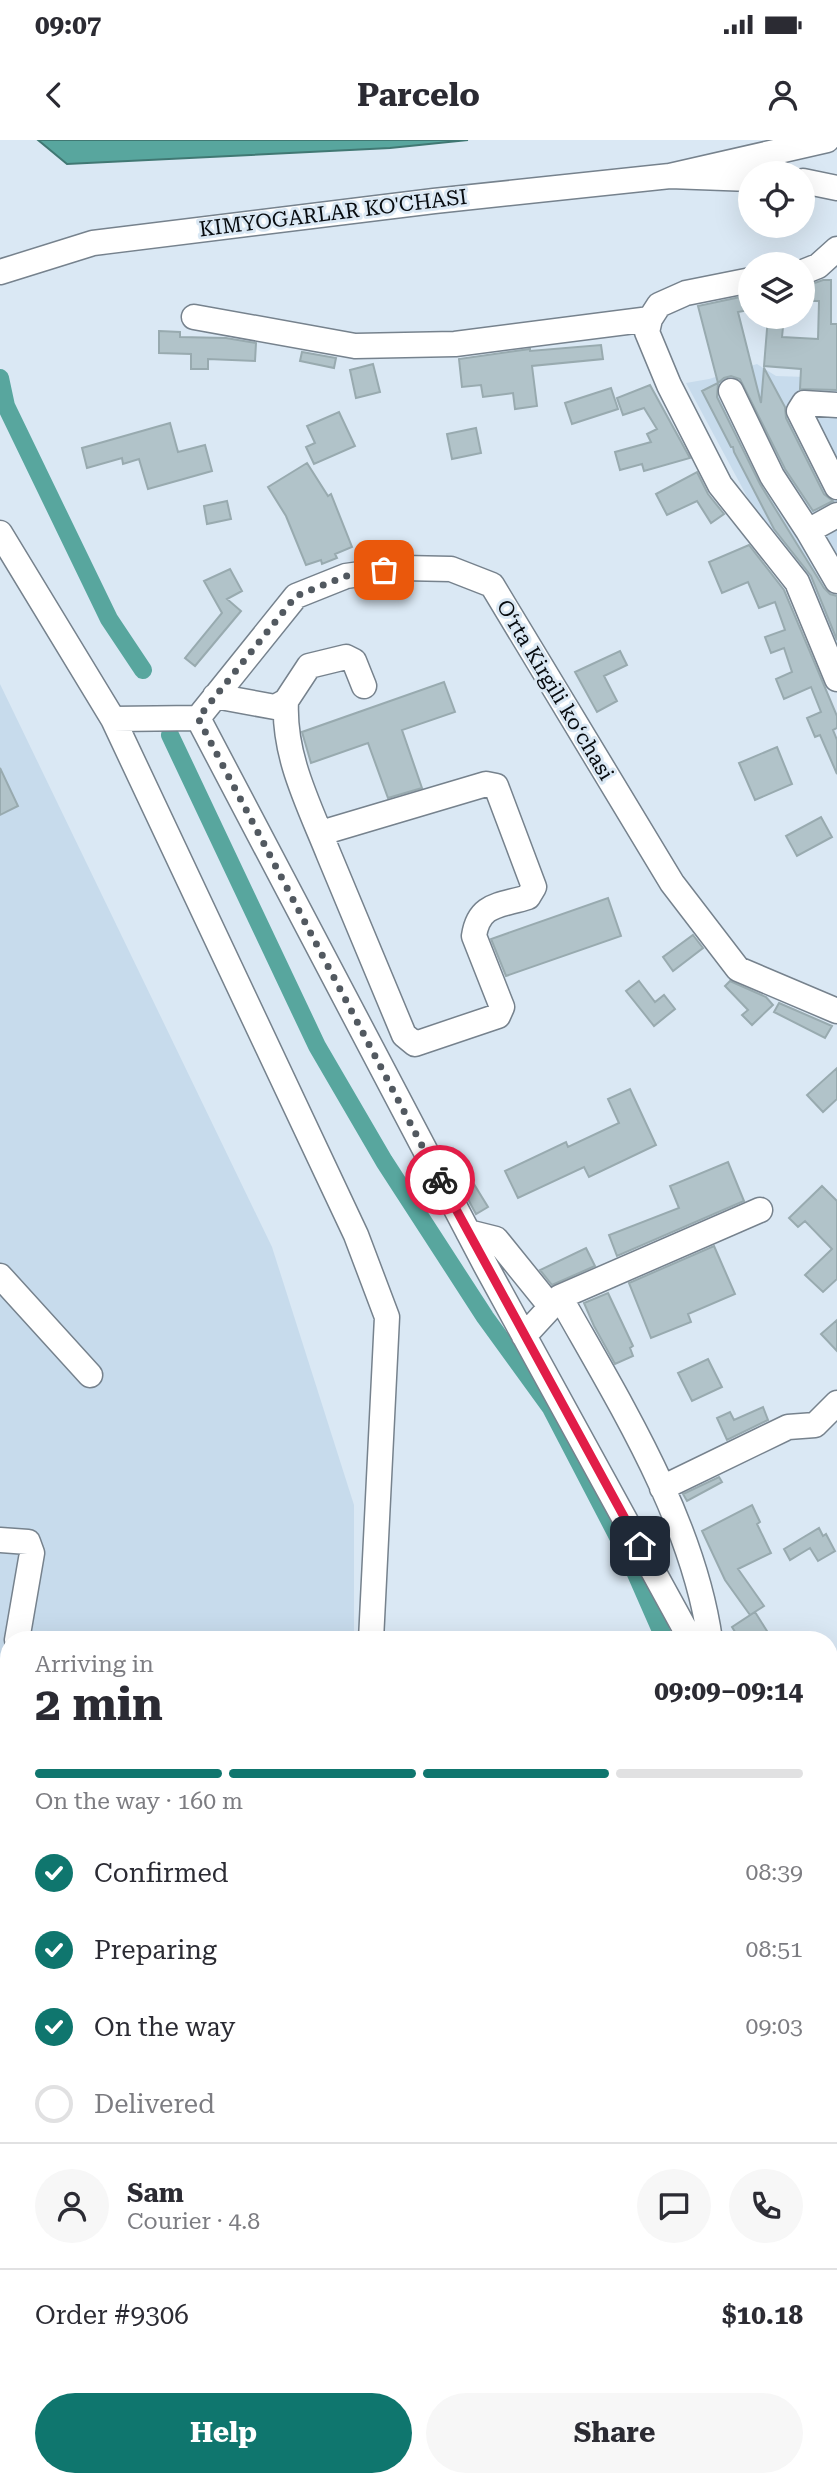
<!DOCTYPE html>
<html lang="en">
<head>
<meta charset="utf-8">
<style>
	:root { --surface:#fff; --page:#f7f7f7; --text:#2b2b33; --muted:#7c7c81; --line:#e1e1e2; --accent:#0f766e }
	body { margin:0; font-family:"Roboto Serif",serif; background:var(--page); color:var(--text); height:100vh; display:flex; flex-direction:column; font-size:26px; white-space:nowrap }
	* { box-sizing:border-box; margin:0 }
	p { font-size:23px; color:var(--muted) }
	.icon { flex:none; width:38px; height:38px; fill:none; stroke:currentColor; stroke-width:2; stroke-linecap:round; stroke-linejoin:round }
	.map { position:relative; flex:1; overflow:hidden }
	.panel { position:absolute; left:0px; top:1491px; width:838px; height:856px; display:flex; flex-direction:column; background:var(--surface); border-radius:28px 28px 0 0; box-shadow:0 7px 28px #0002 }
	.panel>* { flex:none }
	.tools { position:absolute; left:738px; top:21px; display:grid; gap:14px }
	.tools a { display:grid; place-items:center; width:77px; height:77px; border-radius:50%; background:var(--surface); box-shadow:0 7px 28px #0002; font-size:35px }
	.pin { position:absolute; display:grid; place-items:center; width:60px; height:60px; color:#fff; margin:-30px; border-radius:14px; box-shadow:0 4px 10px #0006 }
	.courier { position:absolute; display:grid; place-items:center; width:70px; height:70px; margin:-35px; border:5px solid #e11d48; border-radius:50%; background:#fff; color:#222; box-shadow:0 2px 9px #0007 }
	.summary em { font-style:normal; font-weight:700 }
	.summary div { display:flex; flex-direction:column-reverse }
	.summary { display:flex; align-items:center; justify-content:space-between; height:119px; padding:0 35px }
	h1 { font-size:46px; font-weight:700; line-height:52px }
	.bar { display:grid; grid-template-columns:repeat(4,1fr); gap:10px 7px; align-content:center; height:84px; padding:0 35px }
	.bar i { height:9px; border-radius:5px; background:var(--line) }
	.bar .on { background:var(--accent) }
	.bar p { grid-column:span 4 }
	.line { display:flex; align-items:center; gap:18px; padding:0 35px; border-top:2px solid var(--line) }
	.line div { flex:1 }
	.round { display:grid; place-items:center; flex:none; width:74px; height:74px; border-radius:37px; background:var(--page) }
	ol { padding:0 35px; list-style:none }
	li { display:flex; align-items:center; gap:21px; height:77px }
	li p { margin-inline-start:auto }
	li .icon { padding:7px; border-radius:50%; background:var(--accent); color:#fff; stroke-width:4 }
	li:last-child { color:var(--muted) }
	li i { width:38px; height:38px; border:4px solid var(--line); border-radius:50% }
	.cta { display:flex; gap:14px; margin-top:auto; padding:14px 35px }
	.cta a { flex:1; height:80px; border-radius:42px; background:var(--accent); color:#fff; font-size:28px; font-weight:700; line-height:80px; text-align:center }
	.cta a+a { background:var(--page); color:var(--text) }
	.status { display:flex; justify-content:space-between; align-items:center; height:49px; padding:0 35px; background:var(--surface); direction:ltr }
	.status svg { height:19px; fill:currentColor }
	header { display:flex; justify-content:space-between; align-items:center; height:91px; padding:0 35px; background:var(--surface); font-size:32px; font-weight:700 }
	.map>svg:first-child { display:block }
	.built { fill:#c7dbec }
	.water { fill:#58a69e; stroke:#407873; stroke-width:2 }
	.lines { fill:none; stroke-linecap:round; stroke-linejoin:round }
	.canal { stroke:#58a69e; stroke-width:18 }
	.building { fill:#b1c3c9; stroke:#98aaaf; stroke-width:2 }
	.minor-casing { stroke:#76828d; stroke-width:27 }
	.minor { stroke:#fff; stroke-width:24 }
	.done { stroke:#525960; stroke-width:7; stroke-dasharray:0 12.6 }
	.route { stroke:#e11d48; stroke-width:9 }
	.labels { text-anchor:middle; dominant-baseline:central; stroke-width:6; stroke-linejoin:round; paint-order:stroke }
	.street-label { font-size:21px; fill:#080c10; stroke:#dae8f4 }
</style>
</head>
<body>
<div class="status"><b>09:07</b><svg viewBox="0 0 49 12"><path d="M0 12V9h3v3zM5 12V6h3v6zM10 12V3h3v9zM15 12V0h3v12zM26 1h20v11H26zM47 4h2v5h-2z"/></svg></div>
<header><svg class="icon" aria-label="back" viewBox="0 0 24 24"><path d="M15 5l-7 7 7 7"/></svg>Parcelo<svg class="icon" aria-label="person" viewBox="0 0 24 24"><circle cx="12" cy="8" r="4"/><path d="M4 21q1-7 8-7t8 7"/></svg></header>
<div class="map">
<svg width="837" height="2346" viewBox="0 0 837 2346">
	<rect width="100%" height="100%" fill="#dae8f4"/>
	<!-- built -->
	<path class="built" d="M757,224l19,12 61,2v278l-79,-139 -72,-134 23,-4z
		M0,544l272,563 82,258v135h-345v838h282l-10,8h-246l-35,-6z
		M375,2338h309l7,8h-325z"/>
	<!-- water -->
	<path class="water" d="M38,0h430l-78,8 -323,16z"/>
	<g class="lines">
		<!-- canal -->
		<path class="canal" d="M0,238l6,28 103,213 34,51
			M170,595l147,311 67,115 101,156 66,91 78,150 36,82
			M830,1853l7,14"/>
	</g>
	<!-- building -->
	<path class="building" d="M823,140h8v44h6v66l-37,-1 1,-20 -37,-3 4,-49h16l-2,20 36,2 1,-38h-16v-14z
		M745,156l4,14 -11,2 23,91 3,-35 21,39 1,11 38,76 9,7 -20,10 -28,-42 -45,-90 -9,-3 -7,2 -6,5 -1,14 43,87 64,104 6,6 7,2v44l-26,-64 -37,-47 -40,-77 -1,-5h-2l-29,-56 16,-8 -20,-77z
		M159,191l21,1v5l46,1 30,5 -1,18 -47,-2v10h-17v-15l-32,-1z
		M601,205l2,14 -71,7 5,40 -22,3 -2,-16 -30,4 -2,-12 -19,2 -3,-28 71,-10v2z
		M302,212l34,6 -2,10 -34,-7z
		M373,224l7,28 -24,6 -6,-28z
		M650,245l40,73 -46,13 -2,-7 -22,6 -5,-18 36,-10 -4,-8 10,-5 -13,-21 -21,7 -6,-17z
		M611,248l7,21 -46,15 -7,-21z
		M339,272l16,34 -41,18 -8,-17 9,-4 -8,-17z
		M170,283l8,29 27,-7 7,26 -64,18 -9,-30 -16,5 -1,-6 -35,10 -5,-20z
		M476,288l5,25 -29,6 -5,-25z
		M307,323l21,33 3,-2 21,53 -17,7 2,4 -15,6 -1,-4 -15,5 -20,-49 -18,-29z
		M697,332l11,22 16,20 -13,9 -14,-22 -30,14 -11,-21z
		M227,361l4,18 -24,5 -3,-18z
		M749,405l35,45 53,126v12l-4,2 4,10v34l-17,-39 -5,2 -8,-19 14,-6 -10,-25 -27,12 -8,-20 16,-7 -8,-24 -13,5 -6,-16 20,-7 -10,-28 -16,6 -11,-26 -26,11 -13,-31z
		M230,429l12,22 -15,8 14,12 -46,55 -10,-8 37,-45 -18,-32z
		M620,511l7,14 -23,11 13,25 -20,11 -22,-40z
		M444,542l11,30 -53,18 20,58 -34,10 -20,-55 -57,20 -9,-31z
		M777,607l15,37 -37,16 -16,-37z
		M0,628l18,38 -18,9z
		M821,677l11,20 -35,19 -11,-20z
		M608,758l13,38 -115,40 -15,-37z
		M693,795l10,13 -30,23 -10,-14z
		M639,841l16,21 9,-7 11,14 -21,17 -28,-35z
		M730,841l36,16 7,8 -21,20 -10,-10 6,-5 -23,-24z
		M779,863l53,23 -7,12 -51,-26z
		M837,928v31l-14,13 -16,-17z
		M630,949l26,56 -67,32 -5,-10 -66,31 -13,-27 61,-29 2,5 51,-24 -11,-24z
		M453,1010l35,57 -12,7 -32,-59z
		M728,1022l16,39 -127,55 -8,-21 70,-27 -9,-22z
		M822,1046l15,15v78l-14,13 -18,-17 27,-26 -27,-28 -7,6 -9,-9z
		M714,1106l21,48 -47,20 3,8 -40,16 -22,-55z
		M586,1108l9,18 -43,19 -12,-15z
		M608,1153l25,53 -3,2 3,8 -18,8 -21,-38 -10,-23z
		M837,1180v31l-16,-17z
		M708,1219l14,28 -30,14 -14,-28z
		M763,1267l5,13 -41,20 -10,-22 13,-6 4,8z
		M719,1337l3,5 -35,19 -4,-7z
		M752,1365l8,17 -3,2 14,29 -33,16 26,37 -14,9 -25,-35 -23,-49z
		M819,1388l4,8 3,-2 9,17 -17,10 -8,-13 -20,12 -6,-11z
		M755,1472l12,19 -1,2 4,7h-30l-8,-13z"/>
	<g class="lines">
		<!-- minor casing -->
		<g class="minor-casing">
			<path id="minor" d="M751,39l-81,-3 157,-36
				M803,41l34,7
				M0,132l93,-29 341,-42 236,-25
				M803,132l15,-6 19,-17
				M751,140l-65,13 -27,12 -9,14 -3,13 22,53 51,100 77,97 40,97
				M194,177l161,29 100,-2 195,-25
				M731,251l41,85 36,55 29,50
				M837,265l-33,-2 -5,8 38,76
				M808,391l29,-16
				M0,393l113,186 243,516 31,82 -16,323
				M215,556l60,11 11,-6 23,-35 37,-9 8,4 10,25
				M286,561c-3,55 23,104 43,154 25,60 50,120 75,180l11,9 83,-28 4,-9 -28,-71c5,-33 26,-30 54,-39l6,-10 -38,-101 -10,-2 -165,49
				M198,578l98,-122 50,-20 57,-8 48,1 41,16 180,298 66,86 99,42
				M113,579l85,-1 289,550 204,372
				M468,1092l28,7 55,68
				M0,1136l90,99
				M560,1157c59,105 133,222 150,343
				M524,1196l36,-39 200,-87
				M662,1348l126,-61 27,-2 22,-22
				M0,1400l28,2 4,11 -15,87
				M0,1615l9,-67
				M830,1783l7,16
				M0,2196l9,1
				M830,2291l7,-6
				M830,2316l7,8
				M208,2338v8
				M312,2346l11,-8"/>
		</g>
		<!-- minor -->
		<use href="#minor" class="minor"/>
	</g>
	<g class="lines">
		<!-- done -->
		<path class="done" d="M384,430l-38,6 -50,20 -98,122 242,462"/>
		<!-- route -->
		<path class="route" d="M440,1040l200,366"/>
	</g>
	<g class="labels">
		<!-- street labels -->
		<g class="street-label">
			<text transform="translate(333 73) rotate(-7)">KIMYOGARLAR KO'CHASI</text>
			<text transform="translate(555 550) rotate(59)">Oʻrta Kirgili koʻchasi</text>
		</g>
	</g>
</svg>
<div class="tools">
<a><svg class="icon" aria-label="locate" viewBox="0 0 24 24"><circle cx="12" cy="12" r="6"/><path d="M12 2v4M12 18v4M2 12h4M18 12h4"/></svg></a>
<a><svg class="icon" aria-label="layers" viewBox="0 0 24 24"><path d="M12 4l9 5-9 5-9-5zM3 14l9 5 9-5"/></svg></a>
</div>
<div class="pin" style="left:384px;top:430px;background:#ea580c"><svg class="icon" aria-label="bag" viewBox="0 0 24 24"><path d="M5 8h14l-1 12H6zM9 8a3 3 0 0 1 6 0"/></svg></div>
<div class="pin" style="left:640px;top:1406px;background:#1f2937"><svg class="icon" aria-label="home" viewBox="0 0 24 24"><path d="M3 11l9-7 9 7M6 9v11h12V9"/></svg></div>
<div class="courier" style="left:440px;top:1040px"><svg class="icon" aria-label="bike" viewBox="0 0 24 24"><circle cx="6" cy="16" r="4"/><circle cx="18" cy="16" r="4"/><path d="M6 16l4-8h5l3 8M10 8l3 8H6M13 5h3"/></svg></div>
<section class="panel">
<div class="summary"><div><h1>2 min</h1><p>Arriving in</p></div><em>09:09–09:14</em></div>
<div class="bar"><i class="on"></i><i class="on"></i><i class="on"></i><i></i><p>On the way · 160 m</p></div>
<ol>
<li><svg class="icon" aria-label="check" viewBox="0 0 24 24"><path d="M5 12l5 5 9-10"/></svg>Confirmed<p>08:39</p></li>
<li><svg class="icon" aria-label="check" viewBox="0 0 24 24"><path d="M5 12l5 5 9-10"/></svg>Preparing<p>08:51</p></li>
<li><svg class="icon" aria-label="check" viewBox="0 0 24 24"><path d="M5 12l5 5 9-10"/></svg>On the way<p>09:03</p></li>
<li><i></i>Delivered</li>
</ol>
<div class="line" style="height:126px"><a class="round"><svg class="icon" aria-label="person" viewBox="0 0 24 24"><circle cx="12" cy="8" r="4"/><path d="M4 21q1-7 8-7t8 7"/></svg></a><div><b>Sam</b><p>Courier · 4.8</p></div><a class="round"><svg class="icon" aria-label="chat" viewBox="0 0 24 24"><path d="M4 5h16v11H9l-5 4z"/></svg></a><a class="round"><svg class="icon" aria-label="phone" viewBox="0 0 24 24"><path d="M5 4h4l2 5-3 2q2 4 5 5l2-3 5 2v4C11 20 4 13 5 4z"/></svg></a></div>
<div class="line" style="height:91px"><div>Order #9306</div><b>$10.18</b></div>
<div class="cta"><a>Help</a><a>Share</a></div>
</section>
</div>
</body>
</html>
